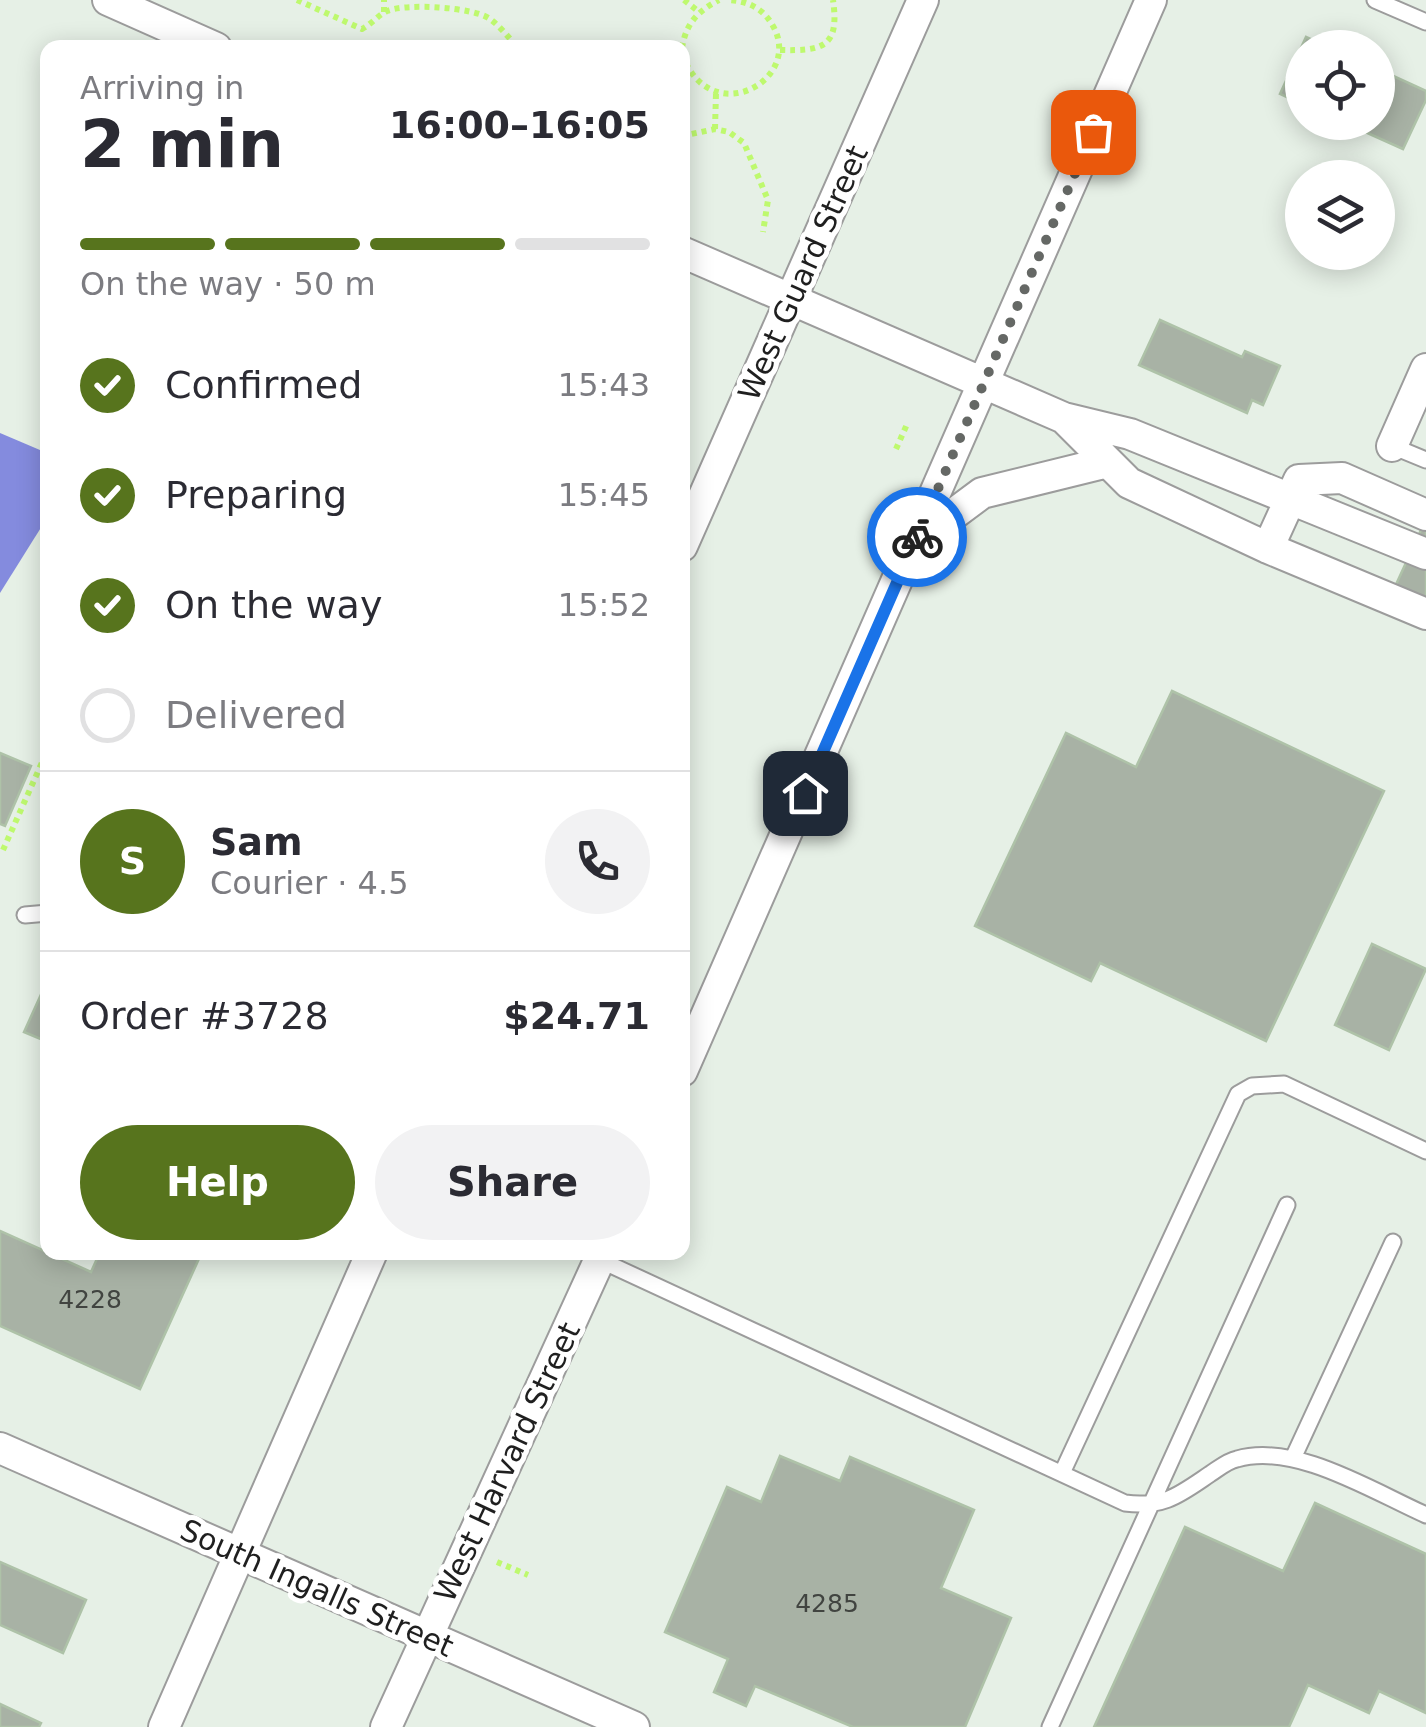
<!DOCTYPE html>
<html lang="en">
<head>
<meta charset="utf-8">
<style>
	:root { --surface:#fff; --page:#f2f2f3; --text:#2b2b33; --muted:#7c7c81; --line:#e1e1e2; --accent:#57741d }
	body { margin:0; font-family:"DejaVu Sans",sans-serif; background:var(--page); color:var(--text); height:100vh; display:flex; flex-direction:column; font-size:38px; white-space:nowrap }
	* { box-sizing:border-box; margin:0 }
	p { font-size:32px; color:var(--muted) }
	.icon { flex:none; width:55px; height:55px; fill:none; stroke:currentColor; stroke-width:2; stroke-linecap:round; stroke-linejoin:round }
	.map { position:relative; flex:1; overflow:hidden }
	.drawer { position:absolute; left:40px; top:40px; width:650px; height:1220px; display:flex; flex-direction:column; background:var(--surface); border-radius:20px; box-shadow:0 5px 25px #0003 }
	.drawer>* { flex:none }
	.tools { position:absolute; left:1285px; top:30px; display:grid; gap:20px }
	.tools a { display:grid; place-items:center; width:110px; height:110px; border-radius:50%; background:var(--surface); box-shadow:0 5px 25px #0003; font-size:50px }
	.pin { position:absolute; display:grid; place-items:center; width:85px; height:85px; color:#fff; margin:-42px; border-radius:20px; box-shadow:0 5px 15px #0006 }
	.courier { position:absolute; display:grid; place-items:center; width:100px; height:100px; margin:-50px; border:8px solid #1a73e8; border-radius:50%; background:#fff; color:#222; box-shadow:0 2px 12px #0007 }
	.overview em { font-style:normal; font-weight:700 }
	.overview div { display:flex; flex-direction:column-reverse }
	.overview { display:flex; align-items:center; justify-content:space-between; height:170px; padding:0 40px }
	h1 { font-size:65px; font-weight:700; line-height:75px }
	.bar { display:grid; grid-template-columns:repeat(4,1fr); gap:15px 10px; align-content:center; height:120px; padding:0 40px }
	.bar i { height:12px; border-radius:8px; background:var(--line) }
	.bar .on { background:var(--accent) }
	.bar p { grid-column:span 4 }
	.line { display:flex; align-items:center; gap:25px; padding:0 40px; border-top:2px solid var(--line) }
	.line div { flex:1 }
	.round { display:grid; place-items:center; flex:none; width:105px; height:105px; border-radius:52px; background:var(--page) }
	ol { padding:0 40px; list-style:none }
	li { display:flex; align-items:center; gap:30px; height:110px }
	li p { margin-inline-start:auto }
	li .icon { padding:10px; border-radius:50%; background:var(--accent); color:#fff; stroke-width:4 }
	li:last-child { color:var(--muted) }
	li i { width:55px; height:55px; border:5px solid var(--line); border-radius:50% }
	.action { display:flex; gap:20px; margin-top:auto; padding:20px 40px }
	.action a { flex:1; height:115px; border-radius:60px; background:var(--accent); color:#fff; font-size:40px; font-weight:700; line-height:115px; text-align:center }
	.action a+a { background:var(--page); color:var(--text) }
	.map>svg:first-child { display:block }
	.pitch { fill:#848bde }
	.building { fill:#a8b2a5; stroke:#aec2a8; stroke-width:2.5 }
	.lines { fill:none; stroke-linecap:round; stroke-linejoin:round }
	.service-casing { stroke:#9c9c9c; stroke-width:19 }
	.minor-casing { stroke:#9c9c9c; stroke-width:34 }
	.path { stroke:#bef96e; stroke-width:6; stroke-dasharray:5 5; stroke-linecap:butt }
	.service { stroke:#fff; stroke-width:15 }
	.minor { stroke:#fff; stroke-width:30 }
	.done { stroke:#656865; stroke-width:10; stroke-dasharray:0 18 }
	.route { stroke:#1a73e8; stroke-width:12 }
	.labels { text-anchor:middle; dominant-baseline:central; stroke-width:10; stroke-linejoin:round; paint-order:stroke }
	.number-label { font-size:25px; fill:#414440 }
	.street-label { font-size:30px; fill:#1f1f1f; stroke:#fff }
</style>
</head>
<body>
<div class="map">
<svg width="1426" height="1727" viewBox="0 0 1426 1727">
	<rect width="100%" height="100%" fill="#e6f0e6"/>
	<!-- pitch -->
	<path class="pitch" d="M0,433l47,20v65l-47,75z"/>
	<!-- building -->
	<path class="building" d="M1306,37l24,11h-28v56l-22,-10z
		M1378,69l48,22v9l-23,49 -60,-27h35z
		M1160,320l82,37 3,-6 35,15 -17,39 -11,-5 -5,13 -108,-48z
		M1426,519v85l-32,-15z
		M1172,691l212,100 -118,250 -166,-78 -9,18 -116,-55 91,-193 70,34z
		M0,753l31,13 -26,60 -5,-2z
		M1372,944l54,25 -37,81 -54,-25z
		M48,979v63l-24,-10z
		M0,1231l91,41 9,-20h102l-62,137 -140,-63z
		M780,1456l60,25 10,-24 124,53 -33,78 70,30 -46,109h-112l-98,-41 -9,20 -32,-14 14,-33 -63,-27 62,-145 34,15z
		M1315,1503l111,51v159l-47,-22 -10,22 -61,-28 -19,42h-195l91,-200 98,44z
		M0,1562l86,38 -23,53 -63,-28z
		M0,1704l41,19 -2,4h-39z"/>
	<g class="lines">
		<!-- service casing -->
		<g class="service-casing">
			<path id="service" d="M1375,0l51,22
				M1392,446l34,14
				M25,915l23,-2
				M600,1260l525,243c39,5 54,-8 85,-29 8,-5 17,-13 27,-15 58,-17 135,32 189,56
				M1294,1456l99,-214
				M1062,1473l176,-379 14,-8 32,-2 142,67
				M1050,1727l237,-522"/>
		</g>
		<!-- minor casing -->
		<g class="minor-casing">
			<path id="minor" d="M108,0l108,48
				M682,252l382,166 66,16 296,120
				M1066,420l63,63 139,65 158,66
				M1392,446l34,-77
				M916,542l66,-49 126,-31
				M682,546l241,-546
				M1268,548l31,-68 43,-2 84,37
				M682,1071l469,-1071
				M0,1448l634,279
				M164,1727l208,-475
				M386,1727l217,-475"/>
		</g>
		<!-- path -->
		<path class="path" d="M297,0l65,29c10,-5 16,-14 25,-18 19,-8 87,-4 103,8 10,7 19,19 28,29
			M684,0l14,11
			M384,12v-12
			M682,48c4,-25 16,-37 37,-48
			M780,50c42,1 60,-2 53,-50
			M682,54c28,78 122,26 91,-28 -10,-18 -25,-25 -45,-26
			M715,129l1,-36
			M682,136l33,-7 14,3 15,11 24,57 -5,32
			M896,449l12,-27
			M3,850l45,-101
			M497,1562l31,13"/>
		<!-- service -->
		<use href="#service" class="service"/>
		<!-- minor -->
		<use href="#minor" class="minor"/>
	</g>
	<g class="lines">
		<!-- done -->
		<path class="done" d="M917,537l176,-405"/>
		<!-- route -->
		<path class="route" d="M805,793l112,-256"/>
	</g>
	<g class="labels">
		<!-- number labels -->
		<g class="number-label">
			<text x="90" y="1299">4228</text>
			<text x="827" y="1603">4285</text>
		</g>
		<!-- street labels -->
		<g class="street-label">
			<text transform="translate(803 273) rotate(-66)">West Guard Street</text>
			<text transform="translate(507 1462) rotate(-65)">West Harvard Street</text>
			<text transform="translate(317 1588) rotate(24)">South Ingalls Street</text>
		</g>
	</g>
</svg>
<div class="tools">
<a><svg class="icon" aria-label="locate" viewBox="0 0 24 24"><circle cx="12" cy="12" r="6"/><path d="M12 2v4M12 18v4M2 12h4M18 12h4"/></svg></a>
<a><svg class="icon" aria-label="layers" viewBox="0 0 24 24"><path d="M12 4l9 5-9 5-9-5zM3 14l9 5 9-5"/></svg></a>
</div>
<div class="pin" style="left:1093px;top:132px;background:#ea580c"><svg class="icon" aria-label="bag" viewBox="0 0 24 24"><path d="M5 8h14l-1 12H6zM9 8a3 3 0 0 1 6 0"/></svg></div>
<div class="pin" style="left:805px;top:793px;background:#1f2937"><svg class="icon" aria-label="home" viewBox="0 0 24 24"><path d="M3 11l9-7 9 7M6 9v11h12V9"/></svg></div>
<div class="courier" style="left:917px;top:537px"><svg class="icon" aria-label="bike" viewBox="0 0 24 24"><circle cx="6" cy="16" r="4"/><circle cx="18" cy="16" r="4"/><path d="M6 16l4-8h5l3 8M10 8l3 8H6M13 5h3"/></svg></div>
<section class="drawer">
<div class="overview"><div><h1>2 min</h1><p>Arriving in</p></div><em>16:00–16:05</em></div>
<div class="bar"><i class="on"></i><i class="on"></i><i class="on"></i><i></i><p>On the way · 50 m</p></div>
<ol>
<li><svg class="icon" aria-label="check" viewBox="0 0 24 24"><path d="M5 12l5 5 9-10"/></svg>Confirmed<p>15:43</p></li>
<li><svg class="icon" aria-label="check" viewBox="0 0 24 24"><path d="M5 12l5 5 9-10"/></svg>Preparing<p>15:45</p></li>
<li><svg class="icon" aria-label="check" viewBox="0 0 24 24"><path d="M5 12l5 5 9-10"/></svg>On the way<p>15:52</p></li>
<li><i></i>Delivered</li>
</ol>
<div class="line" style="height:180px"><b class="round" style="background:var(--accent);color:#fff">S</b><div><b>Sam</b><p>Courier · 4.5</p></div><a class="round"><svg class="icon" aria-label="phone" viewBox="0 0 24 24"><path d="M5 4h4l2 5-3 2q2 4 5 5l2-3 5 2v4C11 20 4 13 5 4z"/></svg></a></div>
<div class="line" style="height:130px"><div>Order #3728</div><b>$24.71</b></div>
<div class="action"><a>Help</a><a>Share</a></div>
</section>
</div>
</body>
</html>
